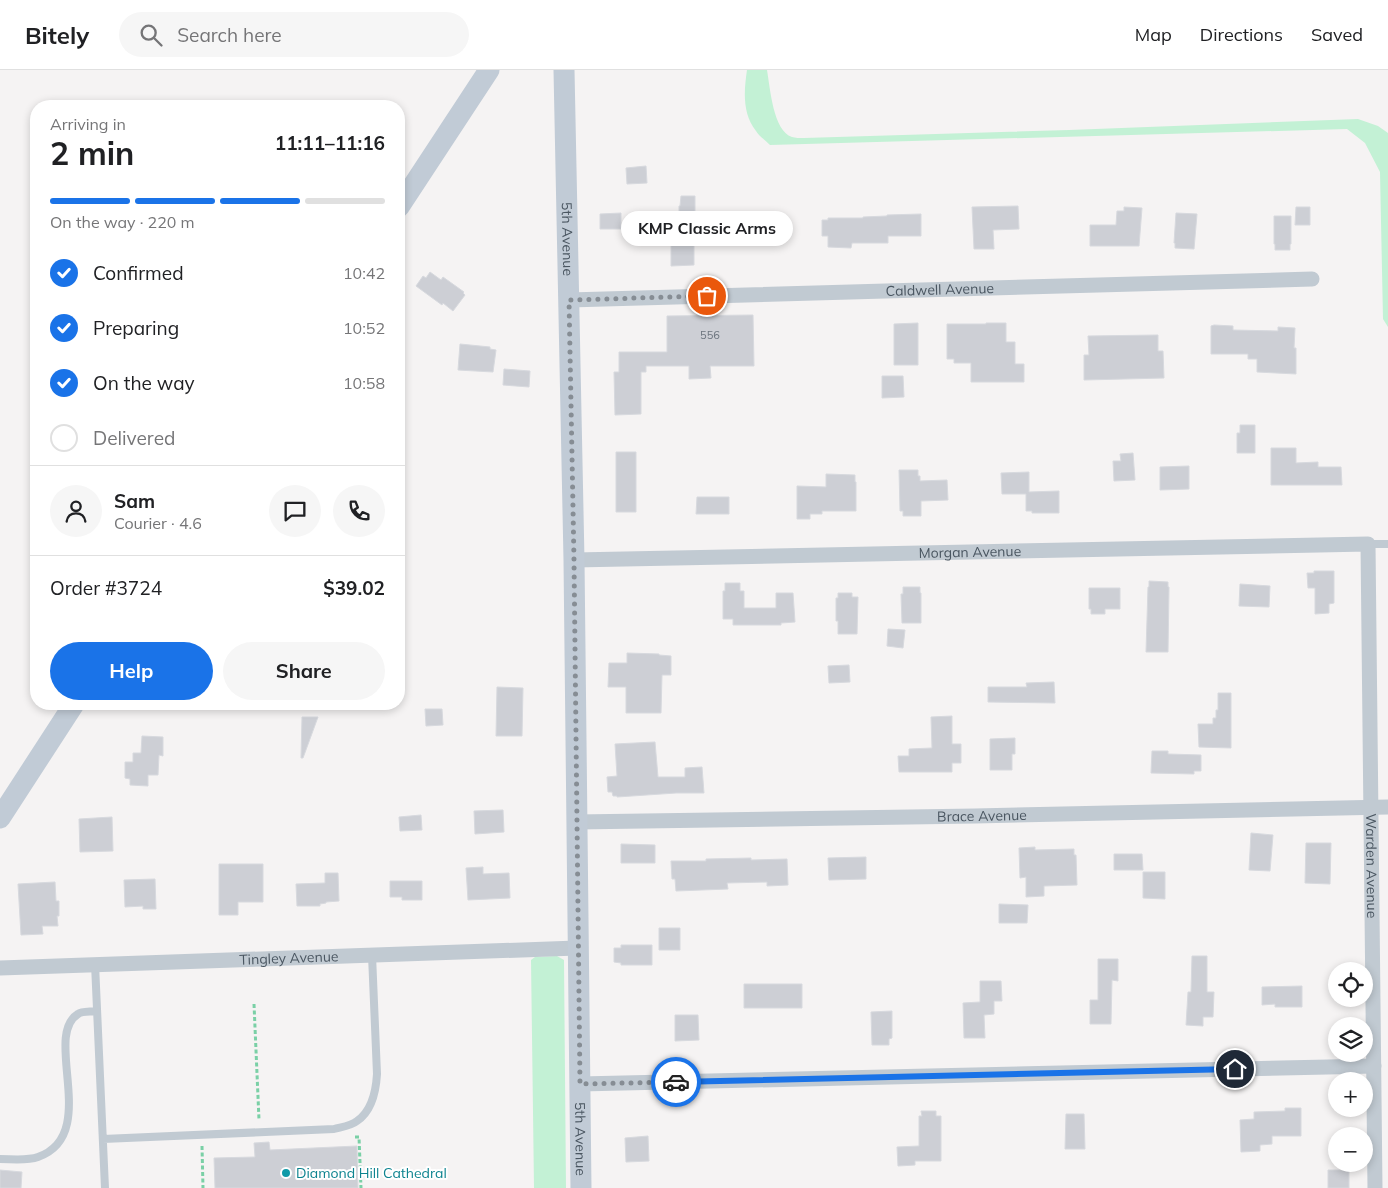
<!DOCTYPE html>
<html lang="en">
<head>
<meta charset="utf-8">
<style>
	:root { --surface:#fff; --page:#f6f6f6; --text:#202124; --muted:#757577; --line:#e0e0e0; --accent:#1a73e8 }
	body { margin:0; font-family:Mulish,sans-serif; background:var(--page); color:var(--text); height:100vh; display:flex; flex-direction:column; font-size:19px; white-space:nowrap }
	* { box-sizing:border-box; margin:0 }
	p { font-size:16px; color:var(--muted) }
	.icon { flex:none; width:28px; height:28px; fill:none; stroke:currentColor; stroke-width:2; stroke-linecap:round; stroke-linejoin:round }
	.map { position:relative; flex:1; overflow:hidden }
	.sheet { position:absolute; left:30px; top:30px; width:375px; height:610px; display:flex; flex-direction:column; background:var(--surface); border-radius:20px; box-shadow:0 2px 8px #0003 }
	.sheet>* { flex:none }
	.fabs { position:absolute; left:1328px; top:892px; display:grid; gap:10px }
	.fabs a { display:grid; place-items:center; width:45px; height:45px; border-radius:50%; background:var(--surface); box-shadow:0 2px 8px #0003; font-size:25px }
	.pin { position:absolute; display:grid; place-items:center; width:42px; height:42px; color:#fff; margin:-21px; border:2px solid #fff; border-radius:50%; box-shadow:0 1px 5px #0007 }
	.courier { position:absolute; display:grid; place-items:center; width:50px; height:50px; margin:-25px; border:4px solid #1a73e8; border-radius:50%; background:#fff; color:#222; box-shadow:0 1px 6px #0007 }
	.bubble { position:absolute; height:35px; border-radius:18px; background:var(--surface); box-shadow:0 2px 8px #0003; font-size:16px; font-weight:700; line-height:35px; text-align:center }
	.headline em { font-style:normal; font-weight:700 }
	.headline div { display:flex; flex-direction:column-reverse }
	.headline { display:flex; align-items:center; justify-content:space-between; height:85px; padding:0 20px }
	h1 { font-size:32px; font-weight:700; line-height:38px }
	.bar { display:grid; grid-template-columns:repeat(4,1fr); gap:8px 5px; align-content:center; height:60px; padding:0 20px }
	.bar i { height:6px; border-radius:4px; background:var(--line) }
	.bar .current { background:var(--accent) }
	.bar p { grid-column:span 4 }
	.line { display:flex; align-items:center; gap:12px; padding:0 20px; border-top:1px solid var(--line) }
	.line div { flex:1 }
	.round { display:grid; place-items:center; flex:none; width:52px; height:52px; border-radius:26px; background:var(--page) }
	ol { padding:0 20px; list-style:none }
	li { display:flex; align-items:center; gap:15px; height:55px }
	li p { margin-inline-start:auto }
	li .icon { padding:5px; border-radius:50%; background:var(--accent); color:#fff; stroke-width:4 }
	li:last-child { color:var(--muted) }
	li i { width:28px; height:28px; border:2px solid var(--line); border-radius:50% }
	.cta { display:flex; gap:10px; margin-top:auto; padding:10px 20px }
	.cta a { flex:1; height:58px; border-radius:30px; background:var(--accent); color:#fff; font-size:20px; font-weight:700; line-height:58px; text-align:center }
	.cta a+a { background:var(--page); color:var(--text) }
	header { display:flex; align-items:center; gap:30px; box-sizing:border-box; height:70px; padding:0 25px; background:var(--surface); border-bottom:1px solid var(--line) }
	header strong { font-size:24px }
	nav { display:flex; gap:28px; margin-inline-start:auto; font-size:18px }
	.search { width:350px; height:45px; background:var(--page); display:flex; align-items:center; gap:12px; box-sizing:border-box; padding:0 18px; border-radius:28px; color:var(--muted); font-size:19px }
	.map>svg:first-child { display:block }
	.green { fill:#c3f1d5 }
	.building { fill:#cdcfd5; stroke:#d7d9de }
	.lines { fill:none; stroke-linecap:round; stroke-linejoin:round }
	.path { stroke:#7ad0a6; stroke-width:3; stroke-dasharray:4 2.5; stroke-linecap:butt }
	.lane { stroke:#c1cad2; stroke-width:8 }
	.street { stroke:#c1cad2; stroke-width:15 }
	.secondary { stroke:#c1cbd6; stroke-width:21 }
	.done { stroke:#868d94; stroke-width:5; stroke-dasharray:0 9 }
	.route { stroke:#1a73e8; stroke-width:6 }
	.culture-dot { fill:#0f9aa8; stroke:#fff; stroke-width:2 }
	.labels { text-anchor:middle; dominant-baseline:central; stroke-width:4; stroke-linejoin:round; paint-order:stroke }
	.number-label { font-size:11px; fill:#6b747e }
	.street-label { font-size:14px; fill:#4a5661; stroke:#fff }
	.culture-label { font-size:14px; fill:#0d838f; stroke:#fff; text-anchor:start }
</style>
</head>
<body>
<header>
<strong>Bitely</strong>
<div class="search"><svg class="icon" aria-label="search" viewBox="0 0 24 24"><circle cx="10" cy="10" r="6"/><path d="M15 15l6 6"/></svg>Search here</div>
<nav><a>Map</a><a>Directions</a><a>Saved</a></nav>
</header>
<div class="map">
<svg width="1388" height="1118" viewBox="0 0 1388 1118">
	<rect width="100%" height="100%" fill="#f5f3f3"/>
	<!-- green -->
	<path class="green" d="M747,0h20c3,17 6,61 25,67 3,1 8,1 12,1l265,-8 289,-11 20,7 10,7v194l-5,-8 -3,-147 -15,-29 -18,-14 -577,16c-5,-5 -11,-9 -14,-14 -14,-18 -12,-40 -9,-61z
		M557,886l7,4 2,228h-32l-3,-228 4,-3z"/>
	<!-- building -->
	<path class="building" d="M646,96l1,17 -20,1 -1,-16z
		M681,126h14v33h-1v36l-23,1v-26h8v-34h1z
		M1018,136l1,23 -26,1 1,19h-20l-2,-42z
		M1124,137l18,1 -3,38h-49v-21h26l1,-14h7z
		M1296,137h14v18h-15z
		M621,143v16h-21v-15z
		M1176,143l21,1 -3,35 -19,-1v-5h-1z
		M921,144v22h-33v7h-36l-1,5 -23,-1v-11h-6v-16h6v-2h35v-1l24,-1v-1z
		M1274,146h17v28h-1v6h-15v-6h-1z
		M430,202l11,8 2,-3 21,15 -1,1 2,2 -12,16 -10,-8 -1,2 -26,-19 7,-10 3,2z
		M753,245l1,51h-44l1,12 -22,1v-13h-43v6h-5v42l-26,1 -1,-43h5v-20h48v-36z
		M918,253v42h-24v-41z
		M986,253h20v19h9v22h9v18h-53v-19h-17v-4h-7v-35h39z
		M1214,255l19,1v4l45,1v-4l17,1 -1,20h2v26l-39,-2v-13h-9v-5h-37v-28z
		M1158,265v16h5l1,27 -80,2v-25h5l-1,-19z
		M460,274l30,3v2l6,1 -3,22 -35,-2z
		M504,299l26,2 -1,16 -26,-2z
		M882,306h21l1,21 -22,1z
		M1240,355h15v28h-18v-20h3z
		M1271,378h25v15l22,-1v5h23l1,18h-71z
		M616,382h20v60h-20z
		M1133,383l2,27 -21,1 -1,-20h8l-1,-7z
		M1189,396v23l-29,1v-23z
		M899,400h19v6h2v5l27,-1 1,20 -27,1v15h-18v-5h-3z
		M1029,402v20l30,-1v22h-27v-2h-6v-17h-24l-1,-21z
		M826,404l29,1v7h1v29h-34v3h-12v5h-13v-33l29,1z
		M697,427h32v17h-33z
		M1314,501h20v32l-5,1v9l-14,1v-26h-7l-1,-15h7z
		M1149,511l19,1v5h1l-1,65h-22l2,-65h1z
		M725,513h15v8h4v17h32v-15h17l2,29 -14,1v2h-48v-6h-10v-28h2z
		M1240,514l30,2 -1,21 -30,-1z
		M903,517h17v6h1v30h-19l-1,-29h2z
		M1089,518h31v21h-15v5h-14v-5h-2z
		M838,523h14v4h6l-1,37h-19v-13h-2v-23h2z
		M888,559l17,1 -2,18 -16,-2z
		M627,583l32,1v1l12,1v19h-9l-1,38h-35v-26h-18l1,-24h18z
		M849,595l1,17 -21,1 -1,-17z
		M1054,612l1,21 -67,-1v-15h39l-1,-4z
		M497,617l26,1 -1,48h-26z
		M1218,623h13v55l-32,-1 -1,-23h15v-6h3v-8h2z
		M425,639h17l1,16 -17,1z
		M952,646v28h9v19h-9v9h-53l-1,-16h11v-7l23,-1 -1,-31z
		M302,647h16l-15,41h-2z
		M142,666l21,1v19l-4,-1 -1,20h-10v11l-18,-1v-6l-5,-1v-16h8v-9h8z
		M1015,668v16h-3v16h-22v-31z
		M655,672l3,35h27v-9l17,-1 2,26h-28l-59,4v-1h-4l-1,-4h-4l-1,-15 10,-1 -2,-32z
		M1152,681h16v3l33,1v16h-7v3l-43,-1z
		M503,740l1,22 -29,2 -1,-23z
		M421,745l1,15 -22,1 -1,-14z
		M112,747l1,34 -33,1 -1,-33z
		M1251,763l22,2 -3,36 -21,-1z
		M1306,773h25l-1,41 -25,-1z
		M621,774l34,1v18h-34z
		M1035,777v3l39,-1v6h2l1,30 -33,1v10l-18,1v-20l-6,1 -1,-30z
		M1114,784h28l1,16h-29z
		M866,787v22l-37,1 -1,-22z
		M751,788v2l36,-1 1,26 -21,1v-4l-40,1 1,6 -52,2 -1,-12h-3l-1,-18h35v-2z
		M219,794h44v38h-25v13h-19z
		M483,797v7l26,-1 1,25 -42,2 -2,-32z
		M1143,802h22v27l-22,-1z
		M325,803h13l1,28 -13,1v1l-6,1v2h-23l-1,-22 29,-1z
		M155,809l1,30h-13v-3l-18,1 -1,-27z
		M390,811h32v19h-20v-3h-12z
		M55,812l1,19h3v15h-2l1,10h-16l1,8 -22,1 -3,-51z
		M999,834l29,1 -1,18h-28z
		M659,858h21v22h-21z
		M621,875h31v20h-31v-2l-7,-1v-14h7z
		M1192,886h15v36h7l-1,25h-10v9l-17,-1 2,-33h3z
		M1098,889h20v22l-6,-1 -1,44h-21v-24h8z
		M980,911h21l1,20h-8v13l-10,1 1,23h-21l-1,-35 17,-1z
		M744,914h58v24h-58z
		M1302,916v21h-27v-3l-13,1v-18z
		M892,941v27l-3,1v6h-17l-1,-33z
		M675,945h23l1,25 -24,1z
		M1285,1038h16v28h-29v8l-12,1v6l-19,1 -1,-32 14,-1v-7l31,-1z
		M921,1041h15v5h5v45h-26v4l-17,1 -1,-19 22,-1v-30h3z
		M1066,1044h18l1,35h-20z
		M648,1066l1,25 -23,1 -1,-24z
		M269,1072l1,8 87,-4 1,42h-143l-1,-30 41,-1 -1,-14z
		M0,1100l22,2 -1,16h-21z
		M1328,1100h21v18h-21z"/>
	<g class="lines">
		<!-- path -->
		<path class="path" d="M254,934l5,116
			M355,1067h4l2,51
			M202,1076l1,42"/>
		<!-- lane -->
		<path class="lane" d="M1368,474h20
			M95,894l10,224
			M103,1069l231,-10c7,-2 17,-3 23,-8 15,-10 19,-30 20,-47l-5,-119
			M0,1089c12,0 27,2 38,-2 63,-22 4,-121 40,-143 4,-3 13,-2 18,-3"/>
		<!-- street -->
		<g class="street">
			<path id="s1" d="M569,230l743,-21"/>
			<path id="s2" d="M574,490l794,-16 7,644"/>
			<path id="s3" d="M576,752l399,-6 413,-9"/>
			<path id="s4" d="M0,898l577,-20"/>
			<path d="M580,1014l794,-18"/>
		</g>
		<!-- secondary -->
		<g class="secondary">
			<path id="s5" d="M564,0l10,490 7,628"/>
			<path d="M399,137l90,-137"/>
			<path d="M0,748l74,-114"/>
		</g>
	</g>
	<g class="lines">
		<!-- done -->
		<path class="done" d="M676,1012l-96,2 -6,-524 -5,-260 138,-4"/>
		<!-- route -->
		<path class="route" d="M676,1012l559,-13"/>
	</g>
	<!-- markers -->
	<circle class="culture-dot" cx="286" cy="1103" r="5"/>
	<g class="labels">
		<!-- number labels -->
		<g class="number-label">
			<text x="710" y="265">556</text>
		</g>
		<!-- street labels -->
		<g class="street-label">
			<text stroke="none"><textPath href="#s5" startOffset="169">5th Avenue</textPath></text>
			<text stroke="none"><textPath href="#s1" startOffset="371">Caldwell Avenue</textPath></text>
			<text stroke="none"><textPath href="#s2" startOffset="396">Morgan Avenue</textPath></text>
			<text stroke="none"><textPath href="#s3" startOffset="406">Brace Avenue</textPath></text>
			<text stroke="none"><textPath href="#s2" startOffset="1116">Warden Avenue</textPath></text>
			<text stroke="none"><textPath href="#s4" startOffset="289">Tingley Avenue</textPath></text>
			<text stroke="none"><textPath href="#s5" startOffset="1069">5th Avenue</textPath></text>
		</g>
		<!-- culture labels -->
		<g class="culture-label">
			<text x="296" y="1103">Diamond Hill Cathedral</text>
		</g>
	</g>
</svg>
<div class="fabs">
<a><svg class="icon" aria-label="locate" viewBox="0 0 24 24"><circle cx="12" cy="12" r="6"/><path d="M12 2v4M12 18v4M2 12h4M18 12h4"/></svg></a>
<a><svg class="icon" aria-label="layers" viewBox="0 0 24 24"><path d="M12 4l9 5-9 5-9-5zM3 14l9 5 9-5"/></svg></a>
<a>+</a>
<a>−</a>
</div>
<div class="pin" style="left:707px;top:226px;background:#ea580c"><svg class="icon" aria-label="bag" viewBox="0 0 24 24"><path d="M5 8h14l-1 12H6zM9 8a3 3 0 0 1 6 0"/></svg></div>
<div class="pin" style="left:1235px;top:999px;background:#1f2937"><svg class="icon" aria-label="home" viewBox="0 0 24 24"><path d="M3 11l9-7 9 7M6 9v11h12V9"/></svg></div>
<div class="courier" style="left:676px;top:1012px"><svg class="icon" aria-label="car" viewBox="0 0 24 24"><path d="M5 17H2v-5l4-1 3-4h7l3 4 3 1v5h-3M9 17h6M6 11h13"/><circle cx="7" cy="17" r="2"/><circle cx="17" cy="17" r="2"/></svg></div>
<div class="bubble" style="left:621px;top:141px;width:172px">KMP Classic Arms</div>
<section class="sheet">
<div class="headline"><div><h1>2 min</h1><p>Arriving in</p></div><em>11:11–11:16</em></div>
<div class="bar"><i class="current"></i><i class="current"></i><i class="current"></i><i></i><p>On the way · 220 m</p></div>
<ol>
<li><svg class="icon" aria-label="check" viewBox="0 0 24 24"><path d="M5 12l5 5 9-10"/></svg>Confirmed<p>10:42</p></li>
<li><svg class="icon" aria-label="check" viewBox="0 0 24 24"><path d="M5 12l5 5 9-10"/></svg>Preparing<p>10:52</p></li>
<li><svg class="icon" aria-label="check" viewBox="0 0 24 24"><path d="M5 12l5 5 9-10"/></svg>On the way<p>10:58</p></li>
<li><i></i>Delivered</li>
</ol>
<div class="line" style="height:90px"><a class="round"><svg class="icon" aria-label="person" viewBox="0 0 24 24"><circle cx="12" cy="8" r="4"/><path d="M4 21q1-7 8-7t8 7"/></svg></a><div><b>Sam</b><p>Courier · 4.6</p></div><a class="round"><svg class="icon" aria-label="chat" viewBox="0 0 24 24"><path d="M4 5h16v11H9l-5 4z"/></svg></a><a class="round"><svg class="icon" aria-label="phone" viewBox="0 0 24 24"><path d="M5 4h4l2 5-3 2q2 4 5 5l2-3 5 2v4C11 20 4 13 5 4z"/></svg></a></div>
<div class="line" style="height:65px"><div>Order #3724</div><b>$39.02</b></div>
<div class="cta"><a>Help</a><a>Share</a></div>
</section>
</div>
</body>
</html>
